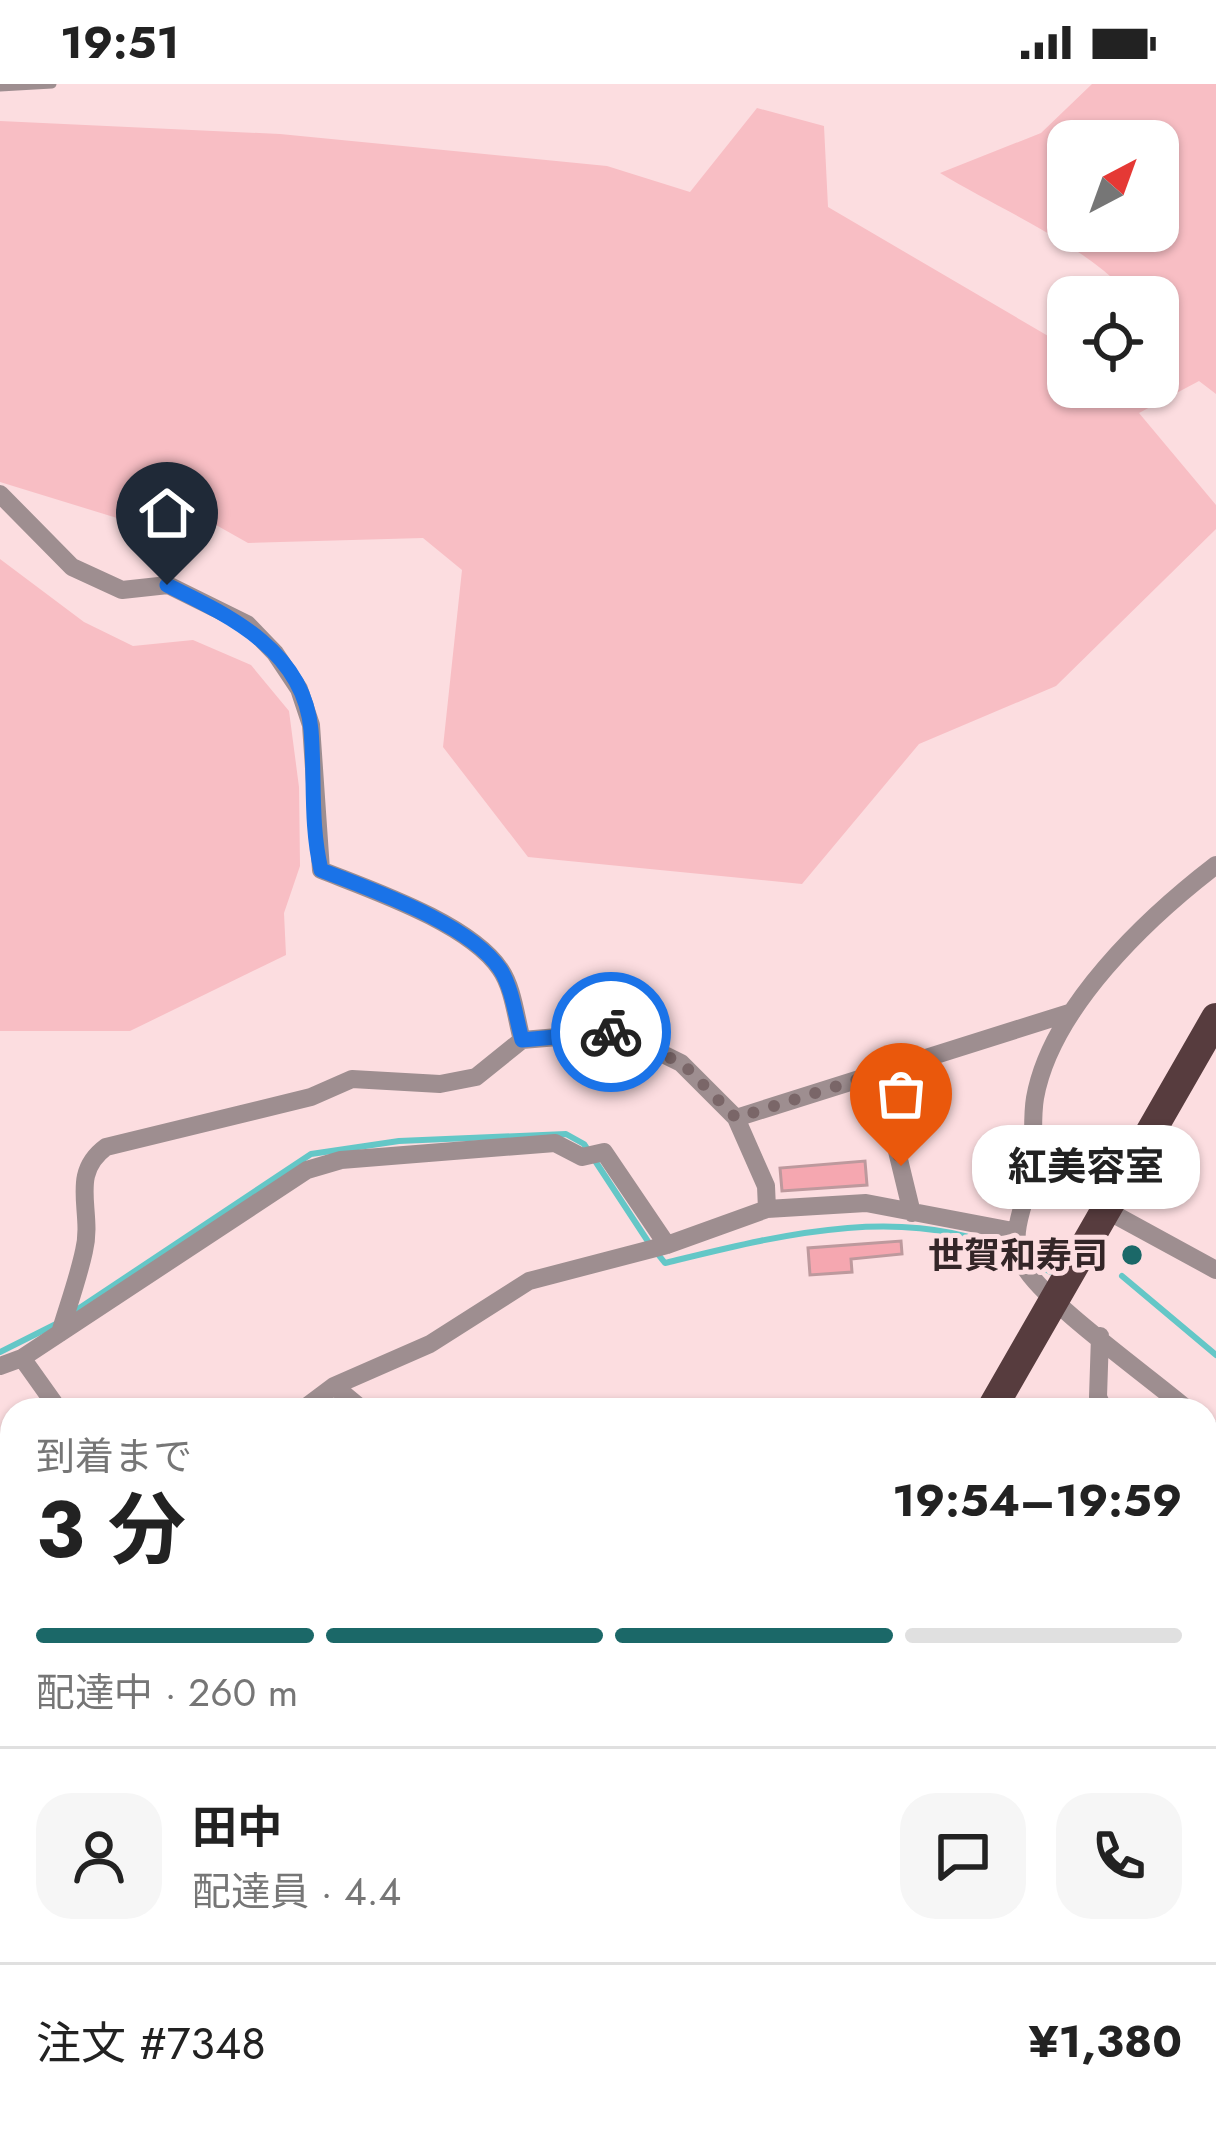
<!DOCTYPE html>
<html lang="ja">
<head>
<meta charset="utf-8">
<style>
	:root { --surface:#fff; --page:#f6f6f6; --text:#222; --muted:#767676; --line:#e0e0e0; --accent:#1b6868 }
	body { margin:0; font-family:Jost,"Noto Sans JP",sans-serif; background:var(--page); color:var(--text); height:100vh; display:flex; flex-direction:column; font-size:45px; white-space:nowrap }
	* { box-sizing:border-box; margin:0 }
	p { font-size:39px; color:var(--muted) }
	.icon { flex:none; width:66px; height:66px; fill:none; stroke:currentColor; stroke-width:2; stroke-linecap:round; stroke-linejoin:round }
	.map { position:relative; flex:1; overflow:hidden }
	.drawer { position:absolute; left:0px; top:1314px; width:1218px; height:744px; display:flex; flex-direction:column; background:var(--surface); border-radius:36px 36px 0 0; box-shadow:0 3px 9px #0004 }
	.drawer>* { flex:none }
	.needle { width:78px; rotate:41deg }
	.tools { position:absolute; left:1047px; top:36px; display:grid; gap:24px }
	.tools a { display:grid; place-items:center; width:132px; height:132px; border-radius:24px; background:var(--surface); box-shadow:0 3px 9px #0004; font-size:60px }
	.pin { position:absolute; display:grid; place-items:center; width:102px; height:102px; color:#fff; margin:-123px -51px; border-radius:50% 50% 50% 0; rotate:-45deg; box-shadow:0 0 12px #0007 }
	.pin .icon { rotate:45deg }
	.courier { position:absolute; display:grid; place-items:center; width:120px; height:120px; margin:-60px; border:9px solid #1a73e8; border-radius:50%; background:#fff; color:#222; box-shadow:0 3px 15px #0007 }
	.bubble { position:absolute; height:84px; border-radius:36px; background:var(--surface); box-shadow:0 3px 9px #0004; font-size:39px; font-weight:700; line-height:84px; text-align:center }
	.headline em { font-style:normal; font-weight:700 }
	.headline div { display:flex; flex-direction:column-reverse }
	.headline { display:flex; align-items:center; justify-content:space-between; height:204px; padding:0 36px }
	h1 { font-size:78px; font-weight:700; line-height:90px }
	.bar { display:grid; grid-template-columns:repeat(4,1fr); gap:18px 12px; align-content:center; height:144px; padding:0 36px }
	.bar i { height:15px; border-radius:9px; background:var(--line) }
	.bar .current { background:var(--accent) }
	.bar p { grid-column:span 4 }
	.line { display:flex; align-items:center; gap:30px; padding:0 36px; border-top:3px solid var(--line) }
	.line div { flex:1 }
	.round { display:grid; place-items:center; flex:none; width:126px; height:126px; border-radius:36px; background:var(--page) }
	.status { display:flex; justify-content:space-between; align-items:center; height:84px; padding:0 60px; background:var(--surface); direction:ltr }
	.status svg { height:33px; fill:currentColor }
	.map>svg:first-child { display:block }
	.green { fill:#f8bec4; fill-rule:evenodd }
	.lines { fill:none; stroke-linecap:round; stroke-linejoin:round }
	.stream { stroke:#64c7c7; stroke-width:6 }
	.river { stroke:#64c7c7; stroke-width:33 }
	.building { fill:#f5a7b0; stroke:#bd999d; stroke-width:3 }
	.service { stroke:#9e8e90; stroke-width:9 }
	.minor { stroke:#9e8e90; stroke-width:18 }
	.tertiary { stroke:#9e8e90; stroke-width:21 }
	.trunk { stroke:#573c3e; stroke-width:30 }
	.done { stroke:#7a6668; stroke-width:12; stroke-dasharray:0 21.6 }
	.route { stroke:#1a73e8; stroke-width:15 }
	.poi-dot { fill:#1b6868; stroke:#fcdde0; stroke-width:4.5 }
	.labels { text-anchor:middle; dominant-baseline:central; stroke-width:10; stroke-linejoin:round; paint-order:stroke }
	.poi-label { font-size:36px; font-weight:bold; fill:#342628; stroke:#fcdde0; text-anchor:end }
</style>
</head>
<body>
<div class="status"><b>19:51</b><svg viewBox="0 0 49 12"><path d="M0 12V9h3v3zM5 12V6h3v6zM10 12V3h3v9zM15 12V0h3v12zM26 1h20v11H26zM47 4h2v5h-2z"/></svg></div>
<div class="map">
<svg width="1216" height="2058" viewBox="0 0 1216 2058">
	<rect width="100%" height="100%" fill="#fcdde0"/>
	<!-- green -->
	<path class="green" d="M1092,0h124v310l-17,-13 -60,32 77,92v24l-160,157 -137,58 -117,140 -274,-27 -85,-110 19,-177 -39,-32 -175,5 -71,-40 -47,19 -130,-40v-361l280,13 327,32 83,26 67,-84 67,18 4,81 227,133 13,-9v56h90v-90h-46l11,-9c-48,-48 -124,-79 -183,-115l101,-40zM1158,57v90h-90v-90z
		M0,475l84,63 49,24 60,-6 58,25 38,46 10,76 1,79 -16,47 2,42 -156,76h-130z"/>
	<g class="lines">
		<!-- stream -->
		<path class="stream" d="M657,1169l8,10c111,-27 242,-62 350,-9
			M1027,1176l28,14
			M1122,1192l94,79
			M72,1229l239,-159 88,-13 167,-7 18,10 65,99
			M0,1268l56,-28"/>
		<!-- river -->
		<path class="river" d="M1206,1533l10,2
			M0,1705l12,-6"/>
	</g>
	<!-- building -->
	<path class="building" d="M865,1077l2,24 -85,6 -2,-23z
		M901,1157l1,13 -51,5 1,13 -42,3 -2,-27z"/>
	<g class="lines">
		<!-- service -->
		<path class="service" d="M0,3l52,-3"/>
		<!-- minor -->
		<path class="minor" d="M0,410l72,73 50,23 46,-5 79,39 28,29 24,36 12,36 10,145c50,20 148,53 179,99 13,18 16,49 22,71
			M878,989l34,140
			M736,1034l336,-106
			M1106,1126l110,60
			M60,1249c8,-27 18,-54 24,-82 10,-40 -16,-76 22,-104l205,-50 41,-18 88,5 36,-7 46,-37 96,-8 63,31 55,55 30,68 1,23
			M1100,1252l-2,61 6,13
			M22,1274l37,52
			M0,1282l22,-8 285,-188 34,-10 214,-17 27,14 22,-5 63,93
			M334,1302l29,24
			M302,1326l32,-24 96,-42 99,-63 138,-36 100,-36 99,-6 147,28
			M1188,1326c-37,-32 -143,-107 -164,-144 -18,-33 2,-61 8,-95 3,-24 -1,-49 3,-73 16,-90 112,-180 181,-233
			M1206,1341l10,9
			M1206,1373h10
			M0,1582l12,-11
			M0,1673l12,-2
			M1206,1782h10
			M0,1800l12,-15
			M0,1857l12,8
			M579,2058l13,-12
			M684,2058l5,-12"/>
		<!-- tertiary -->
		<path class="tertiary" d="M241,2046l14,12
			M2,2058l60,-12"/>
		<!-- trunk -->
		<path class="trunk" d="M991,1326l225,-392
			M802,2046l3,12
			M833,2046l4,12"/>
	</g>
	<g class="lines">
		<!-- done -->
		<path class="done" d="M611,948l71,31 54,55 142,-45 23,93"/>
		<!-- route -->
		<path class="route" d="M167,501c63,31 137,66 144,145 4,47 -1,94 10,140 50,20 148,53 179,99 12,18 16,49 22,71l89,-8"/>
	</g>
	<!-- markers -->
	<circle class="poi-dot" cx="1132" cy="1171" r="12"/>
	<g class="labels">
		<!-- poi labels -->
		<g class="poi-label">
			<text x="1108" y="1171">世賀和寿司</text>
		</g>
	</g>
</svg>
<div class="tools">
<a><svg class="needle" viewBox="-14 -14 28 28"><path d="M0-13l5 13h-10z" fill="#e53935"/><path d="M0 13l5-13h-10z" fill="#767676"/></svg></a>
<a><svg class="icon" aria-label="locate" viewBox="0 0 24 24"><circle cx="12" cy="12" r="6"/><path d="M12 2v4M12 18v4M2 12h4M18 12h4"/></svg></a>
</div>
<div class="pin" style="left:901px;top:1082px;background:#ea580c"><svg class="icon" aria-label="bag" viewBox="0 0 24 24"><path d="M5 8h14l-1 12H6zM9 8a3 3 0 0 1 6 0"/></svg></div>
<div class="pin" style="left:167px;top:501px;background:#1f2937"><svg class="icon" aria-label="home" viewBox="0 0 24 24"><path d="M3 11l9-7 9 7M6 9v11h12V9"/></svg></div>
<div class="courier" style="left:611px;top:948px"><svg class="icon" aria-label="bike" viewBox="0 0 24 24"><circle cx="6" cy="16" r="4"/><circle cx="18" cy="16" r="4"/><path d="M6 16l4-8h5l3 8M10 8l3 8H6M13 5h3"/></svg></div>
<div class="bubble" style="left:972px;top:1041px;width:228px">紅美容室</div>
<section class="drawer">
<div class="headline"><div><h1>3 分</h1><p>到着まで</p></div><em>19:54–19:59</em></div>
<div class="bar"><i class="current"></i><i class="current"></i><i class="current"></i><i></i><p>配達中 · 260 m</p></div>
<div class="line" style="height:216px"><a class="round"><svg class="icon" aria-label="person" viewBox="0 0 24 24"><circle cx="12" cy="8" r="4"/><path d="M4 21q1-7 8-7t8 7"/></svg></a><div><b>田中</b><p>配達員 · 4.4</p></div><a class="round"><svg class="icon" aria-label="chat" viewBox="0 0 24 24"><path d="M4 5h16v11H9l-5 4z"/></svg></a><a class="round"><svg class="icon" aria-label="phone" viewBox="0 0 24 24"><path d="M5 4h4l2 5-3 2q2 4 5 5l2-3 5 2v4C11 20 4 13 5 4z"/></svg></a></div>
<div class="line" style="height:156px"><div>注文 #7348</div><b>¥1,380</b></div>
</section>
</div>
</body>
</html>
